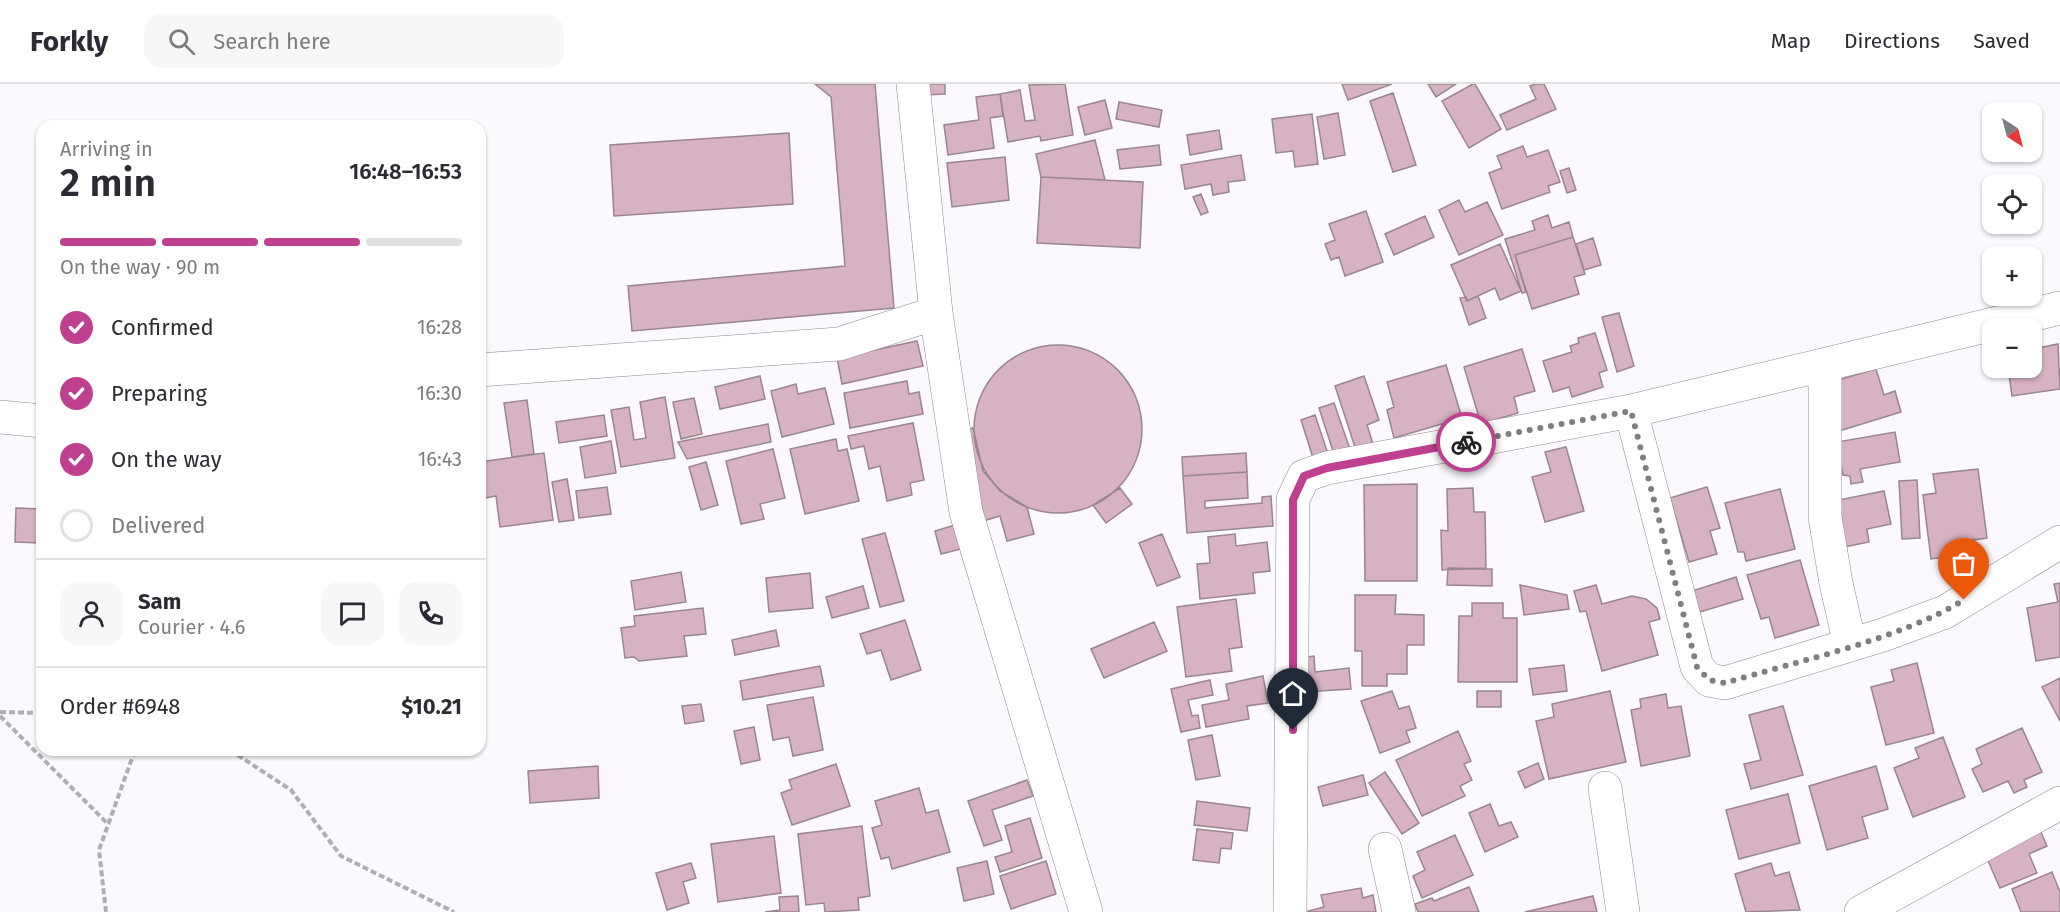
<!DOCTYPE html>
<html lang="en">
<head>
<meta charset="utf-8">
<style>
	:root { --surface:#fff; --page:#f7f7f7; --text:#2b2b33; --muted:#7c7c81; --line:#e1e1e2; --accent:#be408f }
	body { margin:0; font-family:"Fira Sans",sans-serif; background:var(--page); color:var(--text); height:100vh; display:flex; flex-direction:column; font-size:22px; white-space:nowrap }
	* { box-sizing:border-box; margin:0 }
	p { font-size:20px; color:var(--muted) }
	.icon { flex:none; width:33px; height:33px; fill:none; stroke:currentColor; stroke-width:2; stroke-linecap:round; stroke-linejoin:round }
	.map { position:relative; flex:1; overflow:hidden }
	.sheet { position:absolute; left:36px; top:36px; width:450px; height:636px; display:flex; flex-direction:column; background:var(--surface); border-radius:18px; box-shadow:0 2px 4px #0004 }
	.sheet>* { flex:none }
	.needle { width:39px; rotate:144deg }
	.fabs { position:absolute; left:1982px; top:18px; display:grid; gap:12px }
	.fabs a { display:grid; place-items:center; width:60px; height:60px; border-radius:12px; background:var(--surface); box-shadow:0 2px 4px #0004; font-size:30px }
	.pin { position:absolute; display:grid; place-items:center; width:51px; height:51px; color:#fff; margin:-62px -26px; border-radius:50% 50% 50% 0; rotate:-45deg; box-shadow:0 0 6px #0007 }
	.pin .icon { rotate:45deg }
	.courier { position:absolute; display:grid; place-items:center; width:60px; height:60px; margin:-30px; border:4px solid #be408f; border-radius:50%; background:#fff; color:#222; box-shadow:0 2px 8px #0007 }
	.head em { font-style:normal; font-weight:600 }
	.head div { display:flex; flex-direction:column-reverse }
	.head { display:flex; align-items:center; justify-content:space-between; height:102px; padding:0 24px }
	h1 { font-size:39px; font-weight:600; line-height:45px }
	.bar { display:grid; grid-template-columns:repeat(4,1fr); gap:9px 6px; align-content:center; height:72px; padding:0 24px }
	.bar i { height:8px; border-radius:4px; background:var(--line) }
	.bar .on { background:var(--accent) }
	.bar p { grid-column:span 4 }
	.line { display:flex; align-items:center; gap:15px; padding:0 24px; border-top:2px solid var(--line) }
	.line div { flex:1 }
	.round { display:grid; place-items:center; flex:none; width:63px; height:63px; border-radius:18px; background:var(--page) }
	ol { padding:0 24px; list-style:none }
	li { display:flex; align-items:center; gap:18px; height:66px }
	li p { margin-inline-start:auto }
	li .icon { padding:6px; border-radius:50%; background:var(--accent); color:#fff; stroke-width:4 }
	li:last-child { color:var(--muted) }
	li i { width:33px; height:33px; border:3px solid var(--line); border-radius:50% }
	header { display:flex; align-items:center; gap:36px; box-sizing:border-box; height:84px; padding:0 30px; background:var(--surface); border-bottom:2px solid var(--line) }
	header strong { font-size:28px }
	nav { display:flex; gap:33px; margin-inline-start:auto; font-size:21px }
	.search { width:420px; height:54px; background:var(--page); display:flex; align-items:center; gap:15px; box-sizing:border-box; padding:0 21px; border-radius:18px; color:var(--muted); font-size:22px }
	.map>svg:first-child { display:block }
	.building { fill:#d7b2c3; stroke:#99868e; stroke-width:1.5 }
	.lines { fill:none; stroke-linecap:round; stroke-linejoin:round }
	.minor-casing { stroke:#918797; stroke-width:34 }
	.path { stroke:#b1aeb3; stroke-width:4; stroke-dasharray:6 3; stroke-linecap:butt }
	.minor { stroke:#fff; stroke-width:33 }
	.done { stroke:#807d83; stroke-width:6; stroke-dasharray:0 10.8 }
	.route { stroke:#be408f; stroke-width:8 }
</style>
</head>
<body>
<header>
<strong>Forkly</strong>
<div class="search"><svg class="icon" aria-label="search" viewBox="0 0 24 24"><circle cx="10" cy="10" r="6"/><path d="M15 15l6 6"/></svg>Search here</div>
<nav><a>Map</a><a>Directions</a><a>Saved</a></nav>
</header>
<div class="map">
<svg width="2060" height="828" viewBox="0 0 2060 828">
	<rect width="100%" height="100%" fill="#fbf9fd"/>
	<!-- building -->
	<path class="building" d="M815,0h60l19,224 -262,23 -4,-45 217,-20 -14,-169z
		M923,0h22v10l-21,1z
		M1065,0l8,51 -32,6 -1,-5 -32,6 -8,-48 20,-4 5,31 10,-1 -6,-35z
		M1342,0h50l-44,16z
		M1428,0h28l-20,13z
		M1473,0h2l26,45 -32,19 -27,-47z
		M1535,0h9l12,25 -49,21 -7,-15 36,-16 -6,-13z
		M1393,9l23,72 -23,7 -23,-71z
		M1000,10l3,22 -13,2 4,30 -46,7 -4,-30 35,-5 -3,-23z
		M1105,16l7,28 -27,7 -7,-28z
		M1119,18l43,8 -3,17 -43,-8z
		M1338,29l7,42 -21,4 -7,-42z
		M1312,30l6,50 -23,3 -2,-16 -17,2 -4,-34z
		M1219,46l3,19 -32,6 -3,-20z
		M789,49l4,71 -179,12 -4,-71z
		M1095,56l10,40 -64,-3 -5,-23z
		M1159,61l2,20 -41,4 -3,-19z
		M1523,62l4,11 21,-7 12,32 -12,4 2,6 -48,17 -13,-36 13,-5 -5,-12z
		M1241,71l4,25 -17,2 1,10 -16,3 -2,-11 -26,5 -4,-24z
		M1005,73l4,43 -57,7 -5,-44z
		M1569,84l7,22 -9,3 -7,-22z
		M1041,93l102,5 -3,66 -103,-5z
		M1201,110l7,18 -7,3 -8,-18z
		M1459,116l6,12 22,-10 16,33 -44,20 -20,-45z
		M1366,127l17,51 -38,14 -6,-19 -8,3 -6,-16 10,-4 -6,-16z
		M1548,131l4,13 17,-6 4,15 -58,18 11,37 -4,1 -17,-54 30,-9 -3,-9z
		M1425,132l9,21 -40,18 -9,-21z
		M1573,153l12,37 -11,3 5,17 -47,15 -17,-54z
		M1593,154l8,27 -17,5 -8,-26z
		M1500,160l21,47 -21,9 -5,-12 -28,13 -16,-36z
		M1478,212l8,22 -17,7 -9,-27 6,-1 1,4z
		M1619,229l15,53 -17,6 -15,-55z
		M1595,249l12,37 -8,3 4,14 -31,10 -3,-10 -16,5 -10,-31 29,-9 -2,-6 9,-3 -1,-5z
		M2031,251l2,14 25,-5 2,45 -48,7 -4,-28h23z
		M917,257l6,25 -81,18 -5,-26z
		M974 345a84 84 0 1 1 168 0a84 84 0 1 1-168 0Z
		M1522,265l13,42 -21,6 4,16 -37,11 -17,-57z
		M1446,281l16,53 -68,20 -7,-28 7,-3 -7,-25z
		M1876,285l8,26 11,-4 6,21 -65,20 -1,-51z
		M760,292l5,23 -45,10 -5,-22z
		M1364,292l15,44 -12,5 6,19 -17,6 -21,-64z
		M907,297l2,13 10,-2 4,22 -73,14 -6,-35z
		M796,300l2,10 27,-6 9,36 -52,13 -11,-46z
		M665,313l10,61 -54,9 -10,-57 18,-3 5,33 12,-2 -6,-36z
		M694,314l8,36 -21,5 -8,-37z
		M527,316l7,54 -22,3 -8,-54z
		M1334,319l17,49 -16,5 -16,-49z
		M604,331l3,21 -48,7 -3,-21z
		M1315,331l14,42 -15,4 -13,-41z
		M913,339l11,57 -14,3 2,12 -25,6 -7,-35 -11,3 -5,-23 -13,3 -3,-13z
		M768,340l3,18 -84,17 -9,-17z
		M973,344l10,43 17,20 27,16 7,27 -27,7 -7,-25 -17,5 -23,-89z
		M1895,348l5,30 -40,7 3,13 -12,2 -1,-8 -7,-1 -6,-33z
		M836,355l2,12 9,-2 12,52 -54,13 -15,-65z
		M611,357l5,32 -31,5 -5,-31z
		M1566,363l18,64 -39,11 -13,-45 19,-5 -6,-20z
		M773,365l12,49 -25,6 4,15 -23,5 -15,-63z
		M544,369l9,67 -53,7 -4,-31 -16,3v-37z
		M1246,369l1,19 -64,4 -1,-19z
		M706,378l12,43 -17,5 -12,-43z
		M1978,385l9,69 -27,4 1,13 -30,4 -8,-64 13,-2 -3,-19z
		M1247,388l1,26 -43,3v7l57,-5v-6l9,-1 2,30 -86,7 -4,-57z
		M567,395l7,41 -15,2 -7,-40z
		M1917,396l3,58 -18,1 -3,-58z
		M1417,400v97h-52l-1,-96z
		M607,403l4,27 -32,4 -3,-27z
		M1707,403l13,41 -10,3 7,23 -28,8 -19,-64z
		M1120,404l12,16 -26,19 -13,-18z
		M1473,404l1,24h11l1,56 -44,2 -1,-40 7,1 -1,-42z
		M1780,405l15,60 -49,12 -2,-9h-6l-13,-49z
		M1884,407l7,33 -24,5 2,13 -25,5 -10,-46z
		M16,424l25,1 -1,34 -25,-1z
		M955,441l6,24 -20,5 -6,-23z
		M885,449l19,68 -24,6 -18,-68z
		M1162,450l18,43 -23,9 -18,-43z
		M1235,450l1,12 31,-4 3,29 -17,2 2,20 -55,6 -3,-35 13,-1 -2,-26z
		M1800,476l19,65 -44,13 -6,-21 -8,2 -14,-44z
		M1448,484l44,1v17l-45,-1z
		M681,488l5,30 -51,8 -4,-29z
		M810,489l3,35 -44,4 -3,-34z
		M1736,493l7,22 -50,15 -7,-21z
		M2060,499v74l-24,4 -9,-53 31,-6 -4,-18z
		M1520,501l47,10 2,14 -45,6z
		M1596,501l6,19 30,-8 14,3 11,9 3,11 -11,3 9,33 -56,16 -16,-60 -6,1 -6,-21z
		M863,502l6,22 -37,10 -6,-21z
		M1355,511h41l-1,19 29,1v30h-17v29h-20v12h-25v-35h-7z
		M1236,515l6,48 -13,2 3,22 -46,6 -9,-70z
		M1472,519h31v15h14v64h-59l1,-66h13z
		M703,524l3,26 -22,2 3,20 -48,5 -5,-4 -9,1 -4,-30 14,-2 -1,-10z
		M905,536l16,50 -30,10 -10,-30 -14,4 -7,-20z
		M1154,538l13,29 -63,27 -13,-29z
		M776,546l3,16 -44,9 -3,-15z
		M1314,572l1,16 34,-4 2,21 -48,3 -3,-34z
		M1917,579l17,70 -48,12 -15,-58 23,-6 -3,-11z
		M1564,581l3,26 -34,4 -4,-26z
		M820,582l4,20 -81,14 -3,-19z
		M1263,592l5,27 -21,3 2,13 -43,8 -4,-22 27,-5 -3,-16z
		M2060,594v43l-18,-34z
		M1210,596l3,15 -25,5 4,16 6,-1 2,13 -19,4 -10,-43z
		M1392,607l7,18 10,-3 7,22 -10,3 4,11 -30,11 -19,-52z
		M1477,607h24v16h-24z
		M1610,607l16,71 -77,17 -13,-58 18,-4 -2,-13z
		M1666,610l2,14 13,-2 9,50 -49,10 -10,-56 10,-2 -1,-9z
		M813,613l10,53 -30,6 -4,-19 -16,3 -6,-35z
		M701,620l3,17 -19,3 -3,-18z
		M1783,622l20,69 -52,14 -7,-25 17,-4 -12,-45z
		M754,643l6,33 -19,4 -7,-33z
		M2022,644l20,44 -18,8 3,7 -13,6 -6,-12 -25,11 -11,-23 10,-5 -6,-15z
		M1458,647l13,30 -7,3 8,16 -12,6 5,10 -43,20 -26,-56z
		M1212,651l8,41 -24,4 -8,-40z
		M1943,653l22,60 -52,20 -19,-49 25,-10 -4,-10z
		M1538,679l6,16 -19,9 -7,-16z
		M836,680l14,42 -58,19 -11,-32 11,-4 -3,-9z
		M598,682l1,32 -69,5 -2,-32z
		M1876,682l12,43 -26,8 6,21 -41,12 -18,-64z
		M1385,688l34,51 -17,11 -33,-51z
		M1363,691l5,20 -45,11 -5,-19z
		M1027,696l6,16 -41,14 10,30 -18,6 -16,-45z
		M919,704l7,25 12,-3 12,42 -58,17 -3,-12 -8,2 -9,-31 10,-3 -7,-24z
		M1788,710l12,49 -61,16 -13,-49z
		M1197,717l53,7 -3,23 -53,-6z
		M1490,720l9,22 12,-4 7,15 -33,15 -16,-39z
		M1030,734l12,40 -42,14 -5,-15 17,-5 -7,-26z
		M862,742l8,70 -12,2 1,12 -34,2 -1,-9 -18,2 -8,-71z
		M1197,745l36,4 -2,16 -10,-1 -2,15 -26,-3z
		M2040,746l7,16 -18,8 8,19 -37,15 -15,-34z
		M1455,751l18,40 -51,23 -9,-22 12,-6 -8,-18z
		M774,752l7,57 -63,9 -7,-58z
		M987,777l7,33 -30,7 -7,-33z
		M1046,777l10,33 -45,15 -11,-33z
		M691,779l5,15 -13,4 6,21 -22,7 -11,-37z
		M1771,779l4,13 14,-4 11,38 -54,2 -11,-38z
		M2052,788l8,20v20h-39l-9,-23z
		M1469,803l10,25h-61l-3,-8 17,-6 2,3z
		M1361,804l2,10 10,-3 3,17h-71l19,-5 -3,-12z
		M798,812l1,16h-34l15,-2 -1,-13z
		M1593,812l4,16h-72z"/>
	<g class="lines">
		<!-- minor casing -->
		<g class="minor-casing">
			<path id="minor" d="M936,229l30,199 120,400
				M1825,281v152l11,66 14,62
				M480,286l359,-26 97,-31 -23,-229
				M1631,327l66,256 12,13 16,3 158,-48 62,-23 115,-70
				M0,333l42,4
				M1605,704l18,124
				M1385,765l14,63
				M1290,828l3,-413 11,-23 23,-8 304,-57 429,-103
				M1861,828l199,-109"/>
		</g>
		<!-- path -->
		<path class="path" d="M0,628l42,1
			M0,632l108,108
			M230,666l61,40 50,66 113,56
			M106,828l-7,-62 36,-100"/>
		<!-- minor -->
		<use href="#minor" class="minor"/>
	</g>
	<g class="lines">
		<!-- done -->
		<path class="done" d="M1466,358l165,-31 66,256 12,13 16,3c73,-22 175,-44 239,-83"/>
		<!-- route -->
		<path class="route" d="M1293,646v-230l11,-24 23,-8 139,-26"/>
	</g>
</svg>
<div class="fabs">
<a><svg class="needle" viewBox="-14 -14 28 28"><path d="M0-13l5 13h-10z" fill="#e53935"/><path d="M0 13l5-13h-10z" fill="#7c7c81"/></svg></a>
<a><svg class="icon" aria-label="locate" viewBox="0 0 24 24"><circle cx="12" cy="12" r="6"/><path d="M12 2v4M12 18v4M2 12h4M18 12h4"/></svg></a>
<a>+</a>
<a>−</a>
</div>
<div class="pin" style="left:1964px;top:516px;background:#ea580c"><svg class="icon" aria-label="bag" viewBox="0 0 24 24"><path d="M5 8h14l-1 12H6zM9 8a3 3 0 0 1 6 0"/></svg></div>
<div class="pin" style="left:1293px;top:646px;background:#1f2937"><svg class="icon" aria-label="home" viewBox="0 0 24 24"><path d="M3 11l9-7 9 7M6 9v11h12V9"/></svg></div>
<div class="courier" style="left:1466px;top:358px"><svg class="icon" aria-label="bike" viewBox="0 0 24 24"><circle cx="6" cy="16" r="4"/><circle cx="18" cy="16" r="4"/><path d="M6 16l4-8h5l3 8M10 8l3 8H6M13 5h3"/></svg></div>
<section class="sheet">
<div class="head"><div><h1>2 min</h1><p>Arriving in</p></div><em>16:48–16:53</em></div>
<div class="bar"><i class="on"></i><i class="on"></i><i class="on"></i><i></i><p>On the way · 90 m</p></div>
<ol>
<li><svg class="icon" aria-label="check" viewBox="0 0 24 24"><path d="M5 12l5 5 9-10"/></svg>Confirmed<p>16:28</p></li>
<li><svg class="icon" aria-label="check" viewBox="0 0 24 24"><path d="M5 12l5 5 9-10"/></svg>Preparing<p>16:30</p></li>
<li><svg class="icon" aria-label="check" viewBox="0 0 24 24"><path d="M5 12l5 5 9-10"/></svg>On the way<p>16:43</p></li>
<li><i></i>Delivered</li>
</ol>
<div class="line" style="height:108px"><a class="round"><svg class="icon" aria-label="person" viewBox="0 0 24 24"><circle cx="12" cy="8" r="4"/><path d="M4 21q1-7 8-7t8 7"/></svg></a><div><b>Sam</b><p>Courier · 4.6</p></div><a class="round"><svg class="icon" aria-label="chat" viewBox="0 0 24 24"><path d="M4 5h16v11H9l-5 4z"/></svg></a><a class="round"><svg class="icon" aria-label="phone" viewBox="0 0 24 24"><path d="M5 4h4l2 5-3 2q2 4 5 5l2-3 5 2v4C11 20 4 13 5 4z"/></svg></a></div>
<div class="line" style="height:78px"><div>Order #6948</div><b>$10.21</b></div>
</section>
</div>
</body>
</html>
